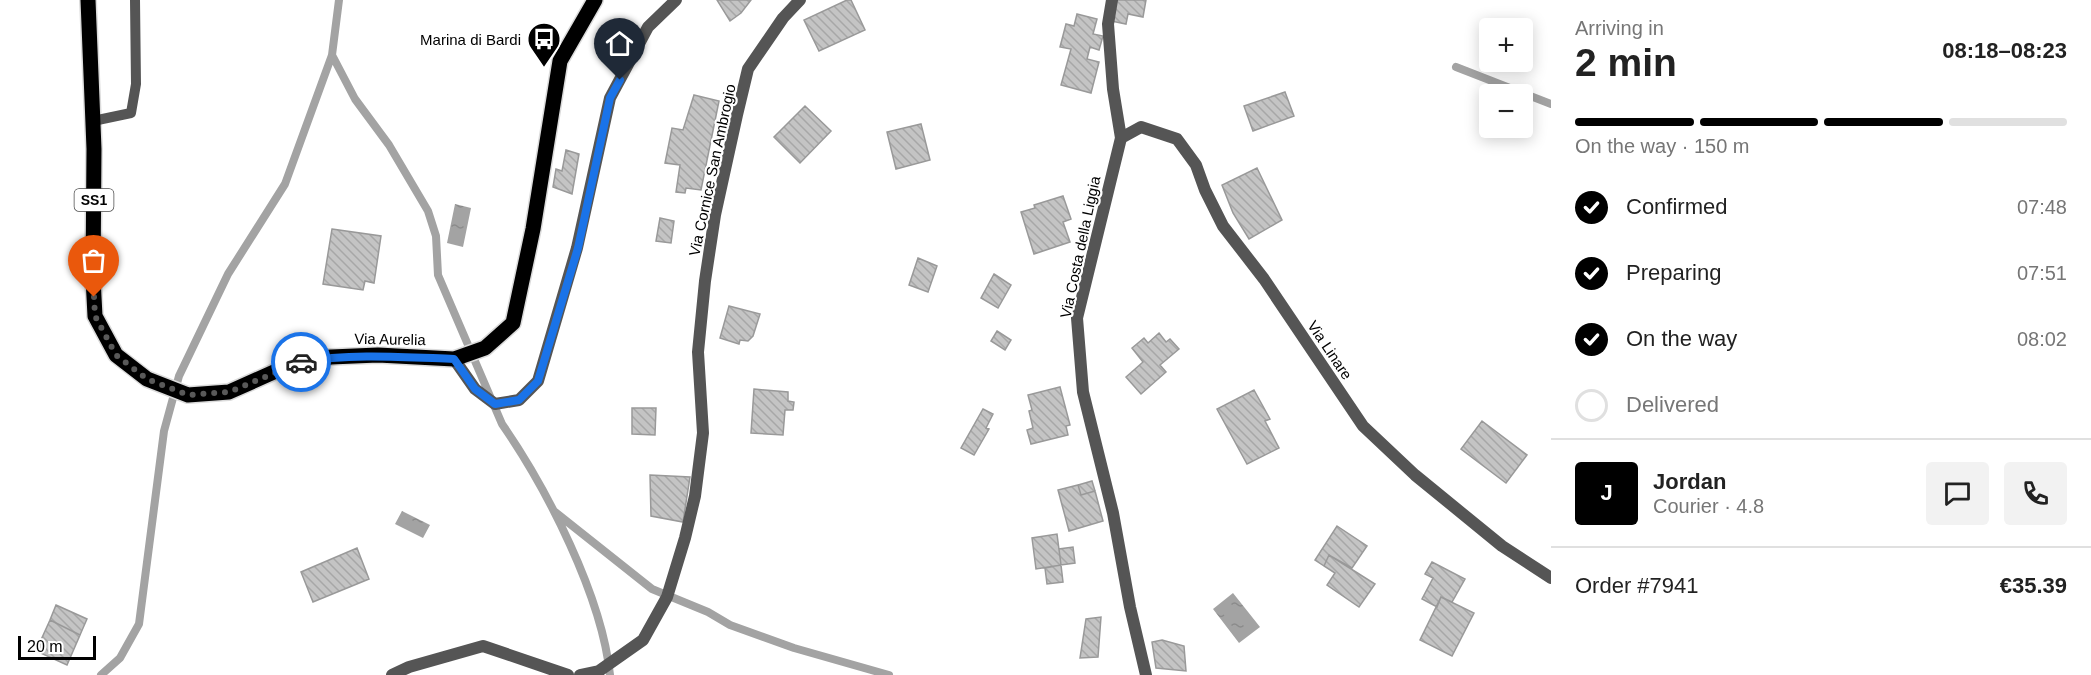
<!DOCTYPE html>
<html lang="en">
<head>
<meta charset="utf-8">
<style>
	:root { --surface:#fff; --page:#f2f2f2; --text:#222; --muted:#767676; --line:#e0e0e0; --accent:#000 }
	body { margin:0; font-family:Arial,sans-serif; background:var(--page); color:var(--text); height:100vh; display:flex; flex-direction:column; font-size:22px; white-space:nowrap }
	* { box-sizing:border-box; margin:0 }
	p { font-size:20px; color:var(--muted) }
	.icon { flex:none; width:33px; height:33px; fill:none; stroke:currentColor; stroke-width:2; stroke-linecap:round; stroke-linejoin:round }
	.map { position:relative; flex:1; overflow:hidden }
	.side { display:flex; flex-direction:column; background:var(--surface); width:540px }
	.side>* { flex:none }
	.tools { position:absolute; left:1479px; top:18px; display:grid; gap:12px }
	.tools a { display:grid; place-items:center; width:54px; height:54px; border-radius:6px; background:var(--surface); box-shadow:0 3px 15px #0003; font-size:30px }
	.scale { position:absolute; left:18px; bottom:15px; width:78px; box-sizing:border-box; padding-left:6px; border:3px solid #000; border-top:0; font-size:16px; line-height:21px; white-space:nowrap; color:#000; -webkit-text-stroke:4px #fff; paint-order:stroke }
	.pin { position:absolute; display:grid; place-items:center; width:51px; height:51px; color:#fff; margin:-62px -26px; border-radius:50% 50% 50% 0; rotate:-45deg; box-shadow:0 0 6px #0007 }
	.pin .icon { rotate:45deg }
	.courier { position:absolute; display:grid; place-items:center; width:60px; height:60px; margin:-30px; border:4px solid #1a73e8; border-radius:50%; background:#fff; color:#222; box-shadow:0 2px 8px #0007 }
	.summary em { font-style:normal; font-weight:700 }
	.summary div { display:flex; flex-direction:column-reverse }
	.summary { display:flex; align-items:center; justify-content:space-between; height:102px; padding:0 24px }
	h1 { font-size:39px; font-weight:700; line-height:45px }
	.bar { display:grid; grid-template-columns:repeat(4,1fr); gap:9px 6px; align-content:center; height:72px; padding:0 24px }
	.bar i { height:8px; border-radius:4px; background:var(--line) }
	.bar .on { background:var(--accent) }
	.bar p { grid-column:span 4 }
	.line { display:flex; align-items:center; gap:15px; padding:0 24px; border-top:2px solid var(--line) }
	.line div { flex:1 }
	.round { display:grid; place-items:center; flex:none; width:63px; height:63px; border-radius:6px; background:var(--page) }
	ol { padding:0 24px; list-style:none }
	li { display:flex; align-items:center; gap:18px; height:66px }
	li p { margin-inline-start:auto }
	li .icon { padding:6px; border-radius:50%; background:var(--accent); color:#fff; stroke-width:4 }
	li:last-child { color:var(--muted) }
	li i { width:33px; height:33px; border:3px solid var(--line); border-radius:50% }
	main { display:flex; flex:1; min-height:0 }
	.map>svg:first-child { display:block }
	.water { fill:url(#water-ripples) }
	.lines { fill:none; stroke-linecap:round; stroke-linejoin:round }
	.stream { stroke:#a3a3a3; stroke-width:8 }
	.building { fill:url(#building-back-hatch); stroke:#999; stroke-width:1.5 }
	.primary-casing { stroke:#dbdbdb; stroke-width:18 }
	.service { stroke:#555; stroke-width:10 }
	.minor { stroke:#555; stroke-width:12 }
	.tertiary { stroke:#555; stroke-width:12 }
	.primary { stroke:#000; stroke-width:15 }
	.done { stroke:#595959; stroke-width:6; stroke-dasharray:0 10.8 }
	.route { stroke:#1a73e8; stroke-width:8 }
	.labels { text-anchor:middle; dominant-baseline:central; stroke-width:4.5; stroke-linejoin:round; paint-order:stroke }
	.shield { fill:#fff; stroke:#4c4c4c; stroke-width:1.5 }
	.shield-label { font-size:14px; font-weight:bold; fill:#000 }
	.poi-label { font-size:15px; fill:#000; stroke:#fff; text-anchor:end }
	.street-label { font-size:15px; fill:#000; stroke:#fff }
</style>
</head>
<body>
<main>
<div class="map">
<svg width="1551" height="675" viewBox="0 0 1551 675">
	<defs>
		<pattern id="water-ripples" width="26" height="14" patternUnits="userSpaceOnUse" patternTransform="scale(1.5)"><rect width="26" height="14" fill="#a3a3a3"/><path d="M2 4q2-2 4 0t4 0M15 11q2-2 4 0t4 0" fill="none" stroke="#8b8b8b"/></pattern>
		<pattern id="building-back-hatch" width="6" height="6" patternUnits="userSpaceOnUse" patternTransform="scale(1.5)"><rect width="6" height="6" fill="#c4c4c4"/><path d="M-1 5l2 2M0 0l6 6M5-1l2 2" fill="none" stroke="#a7a7a7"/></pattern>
	</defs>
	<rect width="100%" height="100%" fill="#fff"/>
	<!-- water -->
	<path class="water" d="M455,204l16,4 -8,39 -16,-4z
		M402,511l28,14 -7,13 -28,-14z
		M1233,593l27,34 -21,16 -26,-34z"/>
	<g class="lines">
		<!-- stream -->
		<path class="stream" d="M339,0l-7,55 23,44 34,46 39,66 8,25 2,39 64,149c45,65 100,172 108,251
			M1456,67l95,37
			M555,512l97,77 56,23 22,13 64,23 95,27
			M101,675l19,-17 19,-34 25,-193 15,-55 49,-102 57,-90 47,-129"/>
	</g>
	<!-- building -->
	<path class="building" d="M717,0h34l-10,13 -11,8z
		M847,0h4l14,30 -46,21 -15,-31z
		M1116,0h30l-3,17 -15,-3 -2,10 -15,-3z
		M1077,14l20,5 -4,15 10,2 -4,14 -9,-3 -3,12 12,3 -8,31 -30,-8 10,-36 -11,-2 6,-23 8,2z
		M1285,92l9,24 -41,15 -9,-25z
		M694,95l25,6 -18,89 -15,-2 -1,5 -9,-1 4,-27 -15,-2 7,-35 11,2z
		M805,106l26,25 -31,32 -26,-26z
		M921,124l9,36 -34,9 -9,-37z
		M566,150l13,4 -7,40 -19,-7 3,-18 6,2z
		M1257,168l25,52 -33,19 -16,-26 -11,-28z
		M1063,196l8,23 -8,3 7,20 -36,12 -13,-42 14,-4 -1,-3z
		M660,218l14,3 -3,22 -15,-2z
		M332,229l49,7 -7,47 -9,-2 -2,9 -40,-6z
		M918,258l19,8 -9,26 -19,-7z
		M994,274l17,11 -13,23 -17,-10z
		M729,306l31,8 -7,22 -5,5 -8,-1 -1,4 -19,-6z
		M997,331l14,9 -6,10 -14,-9z
		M1159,333l7,9 4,-3 9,10 -19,16 6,7 -25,22 -15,-17 17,-15 -11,-14 12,-10 4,5z
		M1060,387l10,38 -4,1 2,9 -37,9 -4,-14 6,-2 -4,-17 3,-1 -4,-15z
		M754,389l34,3v9l6,1 -1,8h-8l-2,25 -32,-2z
		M1254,390l16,29 -5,2 14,27 -32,16 -30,-55z
		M632,408h24l-1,27 -23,-1z
		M983,409l10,5 -7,14 3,1 -15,26 -13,-7z
		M1482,421l45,34 -21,28 -45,-34z
		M650,475l40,2 -7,45 -32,-6z
		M1092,481l3,10 -14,4 -3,-10z
		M1078,485l3,10 14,-4 8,30 -34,10 -11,-41z
		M1337,526l30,20 -15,22 -23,-13 -5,11 -9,-6z
		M1057,534l4,31 -25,4 -4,-31z
		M1073,547l2,16 -14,2 -2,-16z
		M357,548l12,31 -56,23 -12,-30z
		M1329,555l46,29 -16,23 -32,-22 8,-12 -11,-7z
		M1432,562l33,17 -13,23 -11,-5 -4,10 -15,-8 11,-21 -8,-4z
		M1061,565l2,17 -16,2 -2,-16z
		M1441,597l33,16 -22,43 -32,-16z
		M56,605l31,14 -7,16 -30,-15z
		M1101,617l-3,40 -18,1 6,-39z
		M50,620l30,15 -13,30 -31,-14z
		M1162,640l22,6 2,25 -30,-3 -4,-26z"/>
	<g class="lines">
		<!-- primary casing -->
		<g class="primary-casing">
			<path id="primary" d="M88,0l6,149 -1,129 2,38 21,39 31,24 41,16 41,-3 65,-29 37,-6 47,-2 76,4 31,-11 28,-25 20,-94 27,-168 35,-61"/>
		</g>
		<!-- service -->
		<path class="service" d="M93,121l38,-8 5,-29 -1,-84"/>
		<!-- minor -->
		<path class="minor" d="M1112,0l-4,24 5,65 8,49 -44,180 6,74 30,121 17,94 16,68
			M1121,138l20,-11 36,12 19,26 9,25 18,36 41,53 99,147 52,49 87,71 49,32"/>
		<!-- tertiary -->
		<path class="tertiary" d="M454,359l21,30 20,15 24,-4 19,-19 39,-133 33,-150 38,-71 28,-27
			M392,675l17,-8 74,-21 85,29
			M580,675l19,-4 44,-31 24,-43 18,-59 10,-42 8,-63 -5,-81 7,-71 10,-66 22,-100 11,-46 35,-51 17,-18"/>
		<!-- primary -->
		<use href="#primary" class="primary"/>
	</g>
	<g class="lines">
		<!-- done -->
		<path class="done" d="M94,297l1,19 21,39 31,24 41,16 41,-3 72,-30"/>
		<!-- route -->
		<path class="route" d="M301,362c51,-9 101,-5 153,-3l21,30 20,15 24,-4 19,-19 40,-133 32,-150 10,-18"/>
	</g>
	<!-- icons -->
	<defs>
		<g id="bus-pin" transform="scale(1.725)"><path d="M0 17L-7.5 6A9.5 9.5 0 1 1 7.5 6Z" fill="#000" stroke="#fff"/><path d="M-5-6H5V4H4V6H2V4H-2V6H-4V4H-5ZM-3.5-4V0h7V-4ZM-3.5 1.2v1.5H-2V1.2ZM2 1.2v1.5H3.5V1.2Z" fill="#fff"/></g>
	</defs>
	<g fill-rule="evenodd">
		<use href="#bus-pin" x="544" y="39"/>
	</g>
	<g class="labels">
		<!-- shield labels -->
		<rect class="shield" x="74.5" y="189" width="39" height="22" rx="4.5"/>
		<g class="shield-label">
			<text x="94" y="200">SS1</text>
		</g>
		<!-- poi labels -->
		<g class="poi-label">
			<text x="521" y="39">Marina di Bardi</text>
		</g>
		<!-- street labels -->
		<g class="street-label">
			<text transform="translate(712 170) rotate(-78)">Via Cornice San Ambrogio</text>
			<text transform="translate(1080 247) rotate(-78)">Via Costa della Liggia</text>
			<text transform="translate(390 339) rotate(1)">Via Aurelia</text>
			<text transform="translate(1330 350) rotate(56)">Via Linare</text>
		</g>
	</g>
</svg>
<div class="tools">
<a>+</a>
<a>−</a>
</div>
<div class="scale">20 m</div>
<div class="pin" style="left:94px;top:297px;background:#ea580c"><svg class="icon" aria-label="bag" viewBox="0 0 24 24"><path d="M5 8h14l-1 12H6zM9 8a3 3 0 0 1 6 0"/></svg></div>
<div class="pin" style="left:620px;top:80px;background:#1f2937"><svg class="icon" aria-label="home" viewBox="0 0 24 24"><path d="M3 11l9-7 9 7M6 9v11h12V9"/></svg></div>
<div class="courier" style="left:301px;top:362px"><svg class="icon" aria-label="car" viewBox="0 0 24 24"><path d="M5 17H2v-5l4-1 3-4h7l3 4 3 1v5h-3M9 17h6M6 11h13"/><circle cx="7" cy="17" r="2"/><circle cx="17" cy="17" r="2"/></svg></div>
</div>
<section class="side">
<div class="summary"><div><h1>2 min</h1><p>Arriving in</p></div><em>08:18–08:23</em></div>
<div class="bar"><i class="on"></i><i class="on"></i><i class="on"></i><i></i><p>On the way · 150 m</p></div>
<ol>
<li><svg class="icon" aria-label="check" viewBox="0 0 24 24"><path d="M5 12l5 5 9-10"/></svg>Confirmed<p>07:48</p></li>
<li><svg class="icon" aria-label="check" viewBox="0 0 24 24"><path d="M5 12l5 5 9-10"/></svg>Preparing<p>07:51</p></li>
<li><svg class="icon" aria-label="check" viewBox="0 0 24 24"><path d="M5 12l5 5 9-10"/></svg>On the way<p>08:02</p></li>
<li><i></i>Delivered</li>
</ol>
<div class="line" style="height:108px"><b class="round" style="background:var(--accent);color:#fff">J</b><div><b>Jordan</b><p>Courier · 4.8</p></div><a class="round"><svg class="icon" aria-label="chat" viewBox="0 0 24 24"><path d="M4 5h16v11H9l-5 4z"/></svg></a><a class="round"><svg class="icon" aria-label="phone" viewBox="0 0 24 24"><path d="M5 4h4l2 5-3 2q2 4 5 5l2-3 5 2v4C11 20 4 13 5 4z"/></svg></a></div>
<div class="line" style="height:78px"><div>Order #7941</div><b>€35.39</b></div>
</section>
</main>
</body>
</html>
